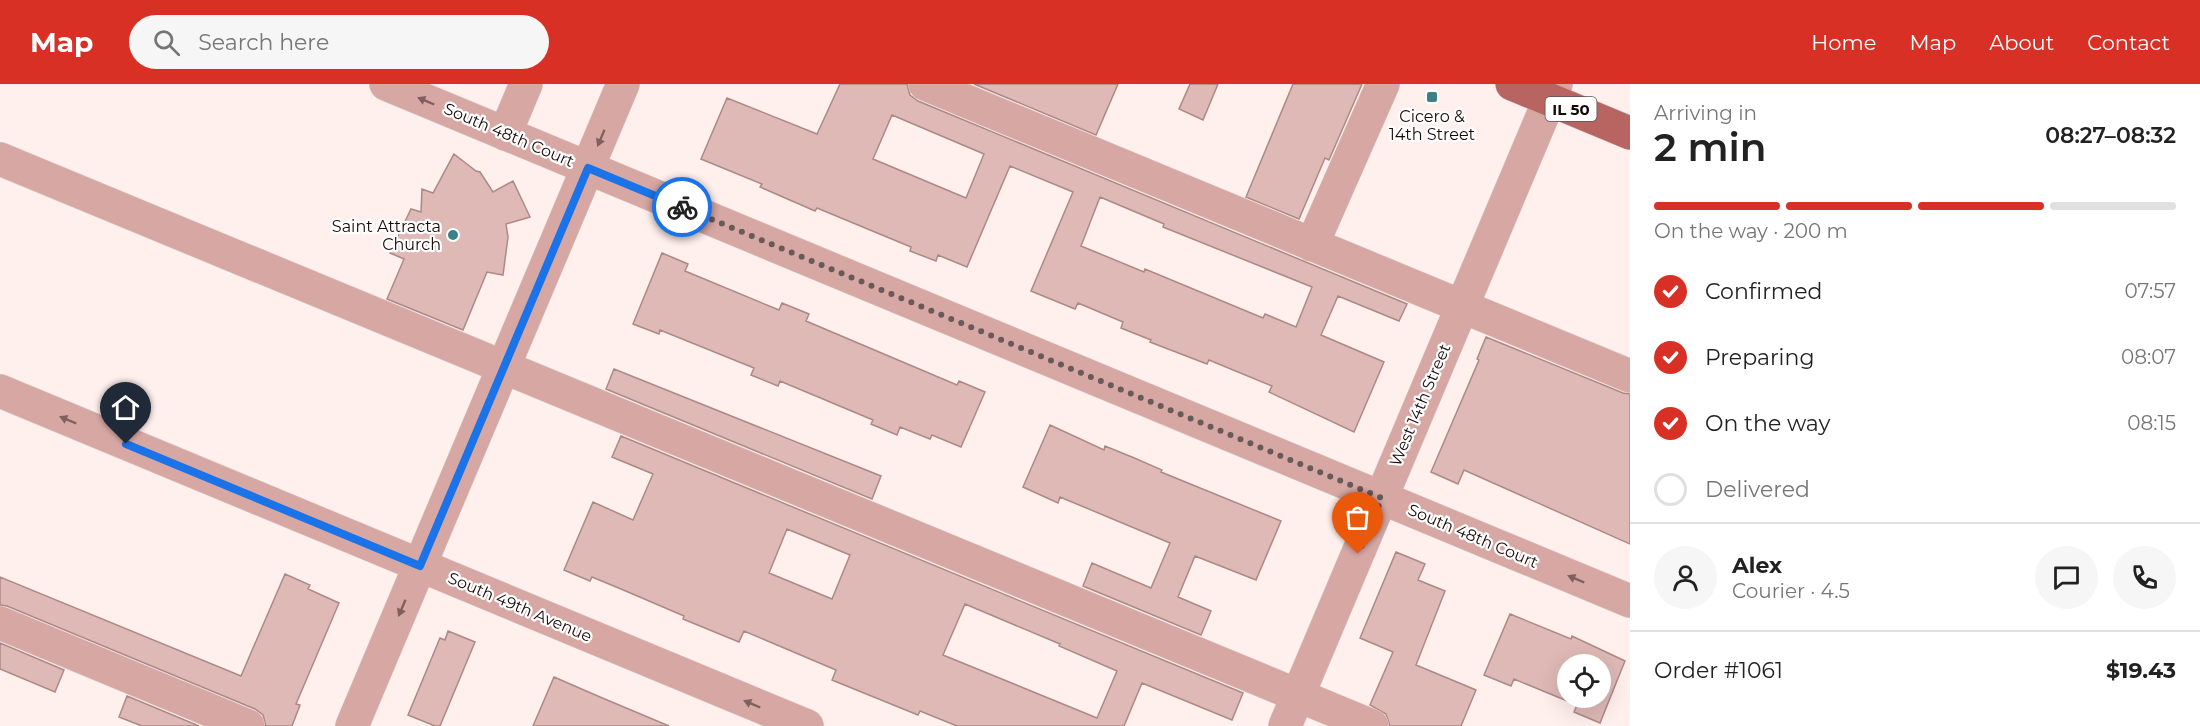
<!DOCTYPE html>
<html lang="en">
<head>
<meta charset="utf-8">
<style>
	:root { --surface:#fff; --page:#f6f6f6; --text:#222; --muted:#767676; --line:#e0e0e0; --accent:#d93025 }
	body { margin:0; font-family:Montserrat,sans-serif; background:var(--page); color:var(--text); height:100vh; display:flex; flex-direction:column; font-size:22px; white-space:nowrap }
	* { box-sizing:border-box; margin:0 }
	p { font-size:20px; color:var(--muted) }
	.icon { flex:none; width:33px; height:33px; fill:none; stroke:currentColor; stroke-width:2; stroke-linecap:round; stroke-linejoin:round }
	.map { position:relative; flex:1; overflow:hidden }
	.side { display:flex; flex-direction:column; background:var(--surface); width:570px }
	.side>* { flex:none }
	.fabs { position:absolute; left:1557px; top:570px; display:grid; gap:12px }
	.fabs a { display:grid; place-items:center; width:54px; height:54px; border-radius:50%; background:var(--surface); box-shadow:0 6px 24px #0002; font-size:30px }
	.pin { position:absolute; display:grid; place-items:center; width:51px; height:51px; color:#fff; margin:-62px -26px; border-radius:50% 50% 50% 0; rotate:-45deg; box-shadow:0 0 6px #0007 }
	.pin .icon { rotate:45deg }
	.courier { position:absolute; display:grid; place-items:center; width:60px; height:60px; margin:-30px; border:4px solid #1a73e8; border-radius:50%; background:#fff; color:#222; box-shadow:0 2px 8px #0007 }
	.head em { font-style:normal; font-weight:600 }
	.head div { display:flex; flex-direction:column-reverse }
	.head { display:flex; align-items:center; justify-content:space-between; height:102px; padding:0 24px }
	h1 { font-size:39px; font-weight:600; line-height:45px }
	.bar { display:grid; grid-template-columns:repeat(4,1fr); gap:9px 6px; align-content:center; height:72px; padding:0 24px }
	.bar i { height:8px; border-radius:4px; background:var(--line) }
	.bar .current { background:var(--accent) }
	.bar p { grid-column:span 4 }
	.line { display:flex; align-items:center; gap:15px; padding:0 24px; border-top:2px solid var(--line) }
	.line div { flex:1 }
	.round { display:grid; place-items:center; flex:none; width:63px; height:63px; border-radius:32px; background:var(--page) }
	ol { padding:0 24px; list-style:none }
	li { display:flex; align-items:center; gap:18px; height:66px }
	li p { margin-inline-start:auto }
	li .icon { padding:6px; border-radius:50%; background:var(--accent); color:#fff; stroke-width:4 }
	li:last-child { color:var(--muted) }
	li i { width:33px; height:33px; border:3px solid var(--line); border-radius:50% }
	header { display:flex; align-items:center; gap:36px; box-sizing:border-box; height:84px; padding:0 30px; background:var(--accent); color:#fff }
	header strong { font-size:28px }
	nav { display:flex; gap:33px; margin-inline-start:auto; font-size:21px }
	.search { width:420px; height:54px; background:var(--page); display:flex; align-items:center; gap:15px; box-sizing:border-box; padding:0 21px; border-radius:33px; color:var(--muted); font-size:22px }
	main { display:flex; flex:1; min-height:0 }
	.map>svg:first-child { display:block }
	.building { fill:#deb9b5; stroke:#ad8986; stroke-width:1.5; fill-rule:evenodd }
	.lines { fill:none; stroke-linecap:round; stroke-linejoin:round }
	.minor-casing { stroke:#dacac9; stroke-width:34 }
	.major-casing { stroke:#dacac9; stroke-width:34 }
	.minor { stroke:#d7a7a3; stroke-width:33 }
	.major { stroke:#b86561; stroke-width:33 }
	.oneway { fill:#80605e }
	.done { stroke:#685a59; stroke-width:6; stroke-dasharray:0 10.8 }
	.route { stroke:#1a73e8; stroke-width:8 }
	.poi-dot { fill:#3a8188; stroke:#fff; stroke-width:2 }
	.labels { text-anchor:middle; dominant-baseline:central; stroke-width:4.5; stroke-linejoin:round; paint-order:stroke }
	.shield { fill:#fff; stroke:#5c5453; stroke-width:1.5 }
	.shield-label { font-size:15px; font-weight:bold; fill:#160a09 }
	.poi-label { font-size:16px; fill:#160a09; stroke:#fff }
	.street-label { font-size:16px; fill:#160a09; stroke:#fff }
</style>
</head>
<body>
<header>
<strong>Map</strong>
<div class="search"><svg class="icon" aria-label="search" viewBox="0 0 24 24"><circle cx="10" cy="10" r="6"/><path d="M15 15l6 6"/></svg>Search here</div>
<nav><a>Home</a><a>Map</a><a>About</a><a>Contact</a></nav>
</header>
<main>
<div class="map">
<svg width="1630" height="642" viewBox="0 0 1630 642">
	<rect width="100%" height="100%" fill="#ffefed"/>
	<!-- building -->
	<path class="building" d="M840,0h67l3,11 8,6 489,203 -8,17 -61,-25 -17,39 63,27 -30,70 -85,-40 3,-6 -63,-26 -2,4 -57,-22 1,-2 -30,-12 2,-6 -45,-19 -3,6 -44,-18 42,-99 -63,-26 -43,101 -29,-12 -2,6 -26,-10 1,-4 -94,-39 -2,3 -55,-24 2,-3 -61,-25 26,-61 90,36zM892,31l92,39 -18,44 -93,-39zM1100,113l64,27 -1,3 149,60 -16,40 -31,-13 -2,4 -118,-49 -1,3 -63,-26z
		M974,0h144l-22,51z
		M1190,0h28l-15,36 -24,-11z
		M1293,0h69l-33,76 -4,-2 -26,61 -53,-22z
		M454,70l22,17 4,1 13,20 20,-11 17,36 -24,7 2,13 -5,38 -16,-3 -24,58 -76,-31 17,-40 -14,-6 21,-44 10,3 1,-23 11,4z
		M662,169l26,11 -3,7 94,39 3,-7 27,11 -3,7 151,64 2,-4 26,11 -24,55 -29,-12 -2,4 -30,-12 -3,8 -26,-11 2,-4 -93,-39 -2,5 -27,-11 3,-7 -94,-38 -1,4 -26,-10z
		M1486,253l137,56 7,1v150l-166,-74 -6,14 -27,-12 48,-112 -2,-1z
		M614,285l267,107 -9,23 -266,-110z
		M1050,341l54,25 1,-4 27,11 30,13 -1,2 120,49 -25,59 -61,-24 -17,41 33,14 -10,24 -118,-49 9,-23 59,25 19,-45 -110,-46 -2,6 -35,-16z
		M621,352l622,257 -11,27 -90,-37 -18,43h-167l-37,-15 -2,4 -86,-35 4,-10 -92,-39 -5,11 -56,-23 1,-3 -63,-27 -29,-12 -2,4 -26,-11 29,-68 40,18 20,-46 -41,-17zM787,445l63,26 -18,44 -63,-26zM965,520l95,40 -1,2 58,25 -20,47 -154,-63z
		M1396,468l29,12 -7,16 27,11 -29,74 60,25 -15,36h-71l-4,-12 -16,-9 23,-53 -33,-14z
		M285,490l25,11 -2,4 31,14 -43,101 4,1 -8,21h-26l-3,-11 -8,-6 -248,-103 -7,-1v-28l241,99z
		M1510,530l61,25 1,-3 53,25 -25,62 -26,-11 3,-7 -63,-26 -3,7 -27,-11zM1568,580h32v34h-32z
		M448,547l27,11 -35,84h-5l-27,-11 32,-77 5,2z
		M0,559l64,27 -9,22 -55,-23z
		M554,593l46,20 69,29h-136z
		M127,612l72,30h-57l-23,-9z"/>
	<g class="lines">
		<!-- minor casing -->
		<g class="minor-casing">
			<path id="minor" d="M386,0l1244,517
				M925,0l705,292
				M505,50l21,-50
				M0,75l1372,567
				M1312,161l71,-161
				M0,307l807,335
				M0,539l248,103
				M352,642l271,-642
				M1285,642l271,-642"/>
		</g>
		<!-- major casing -->
		<g class="major-casing">
			<path id="major" d="M1512,0l118,49"/>
		</g>
		<!-- minor -->
		<use href="#minor" class="minor"/>
		<!-- major -->
		<use href="#major" class="major"/>
	</g>
	<!-- one-way arrows -->
	<defs><path id="oneway-solid" d="M-6-.8H1V-3.2L6.5 0L1 3.2V.8H-6Z" transform="scale(1.5)"/></defs>
	<g class="oneway">
		<use href="#oneway-solid" transform="translate(426 17) rotate(-157)"/>
		<use href="#oneway-solid" transform="translate(601 54) rotate(113)"/>
		<use href="#oneway-solid" transform="translate(68 336) rotate(-157)"/>
		<use href="#oneway-solid" transform="translate(1576 495) rotate(-157)"/>
		<use href="#oneway-solid" transform="translate(402 524) rotate(113)"/>
		<use href="#oneway-solid" transform="translate(752 620) rotate(-157)"/>
	</g>
	<g class="lines">
		<!-- done -->
		<path class="done" d="M682,123l700,291 -24,56"/>
		<!-- route -->
		<path class="route" d="M126,360l294,122 168,-398 94,39"/>
	</g>
	<!-- markers -->
	<g class="poi-dot">
		<rect x="1426" y="7" width="12" height="12" rx="3"/>
		<circle cx="453" cy="151" r="6"/>
	</g>
	<g class="labels">
		<!-- shield labels -->
		<rect class="shield" x="1545.5" y="13" width="51" height="24" rx="4.5"/>
		<g class="shield-label">
			<text x="1571" y="25">IL 50</text>
		</g>
		<!-- poi labels -->
		<g class="poi-label">
			<text x="1432" y="32">Cicero &amp;<tspan x="1432" dy="18">14th Street</tspan></text>
			<text x="441" y="142" text-anchor="end">Saint Attracta<tspan x="441" dy="18">Church</tspan></text>
		</g>
		<!-- street labels -->
		<g class="street-label">
			<text transform="translate(509 51) rotate(23)">South 48th Court</text>
			<text transform="translate(1420 321) rotate(-67)">West 14th Street</text>
			<text transform="translate(1473 452) rotate(23)">South 48th Court</text>
			<text transform="translate(520 523) rotate(23)">South 49th Avenue</text>
		</g>
	</g>
</svg>
<div class="fabs">
<a><svg class="icon" aria-label="locate" viewBox="0 0 24 24"><circle cx="12" cy="12" r="6"/><path d="M12 2v4M12 18v4M2 12h4M18 12h4"/></svg></a>
</div>
<div class="pin" style="left:1358px;top:470px;background:#ea580c"><svg class="icon" aria-label="bag" viewBox="0 0 24 24"><path d="M5 8h14l-1 12H6zM9 8a3 3 0 0 1 6 0"/></svg></div>
<div class="pin" style="left:126px;top:360px;background:#1f2937"><svg class="icon" aria-label="home" viewBox="0 0 24 24"><path d="M3 11l9-7 9 7M6 9v11h12V9"/></svg></div>
<div class="courier" style="left:682px;top:123px"><svg class="icon" aria-label="bike" viewBox="0 0 24 24"><circle cx="6" cy="16" r="4"/><circle cx="18" cy="16" r="4"/><path d="M6 16l4-8h5l3 8M10 8l3 8H6M13 5h3"/></svg></div>
</div>
<section class="side">
<div class="head"><div><h1>2 min</h1><p>Arriving in</p></div><em>08:27–08:32</em></div>
<div class="bar"><i class="current"></i><i class="current"></i><i class="current"></i><i></i><p>On the way · 200 m</p></div>
<ol>
<li><svg class="icon" aria-label="check" viewBox="0 0 24 24"><path d="M5 12l5 5 9-10"/></svg>Confirmed<p>07:57</p></li>
<li><svg class="icon" aria-label="check" viewBox="0 0 24 24"><path d="M5 12l5 5 9-10"/></svg>Preparing<p>08:07</p></li>
<li><svg class="icon" aria-label="check" viewBox="0 0 24 24"><path d="M5 12l5 5 9-10"/></svg>On the way<p>08:15</p></li>
<li><i></i>Delivered</li>
</ol>
<div class="line" style="height:108px"><a class="round"><svg class="icon" aria-label="person" viewBox="0 0 24 24"><circle cx="12" cy="8" r="4"/><path d="M4 21q1-7 8-7t8 7"/></svg></a><div><b>Alex</b><p>Courier · 4.5</p></div><a class="round"><svg class="icon" aria-label="chat" viewBox="0 0 24 24"><path d="M4 5h16v11H9l-5 4z"/></svg></a><a class="round"><svg class="icon" aria-label="phone" viewBox="0 0 24 24"><path d="M5 4h4l2 5-3 2q2 4 5 5l2-3 5 2v4C11 20 4 13 5 4z"/></svg></a></div>
<div class="line" style="height:78px"><div>Order #1061</div><b>$19.43</b></div>
</section>
</main>
</body>
</html>
